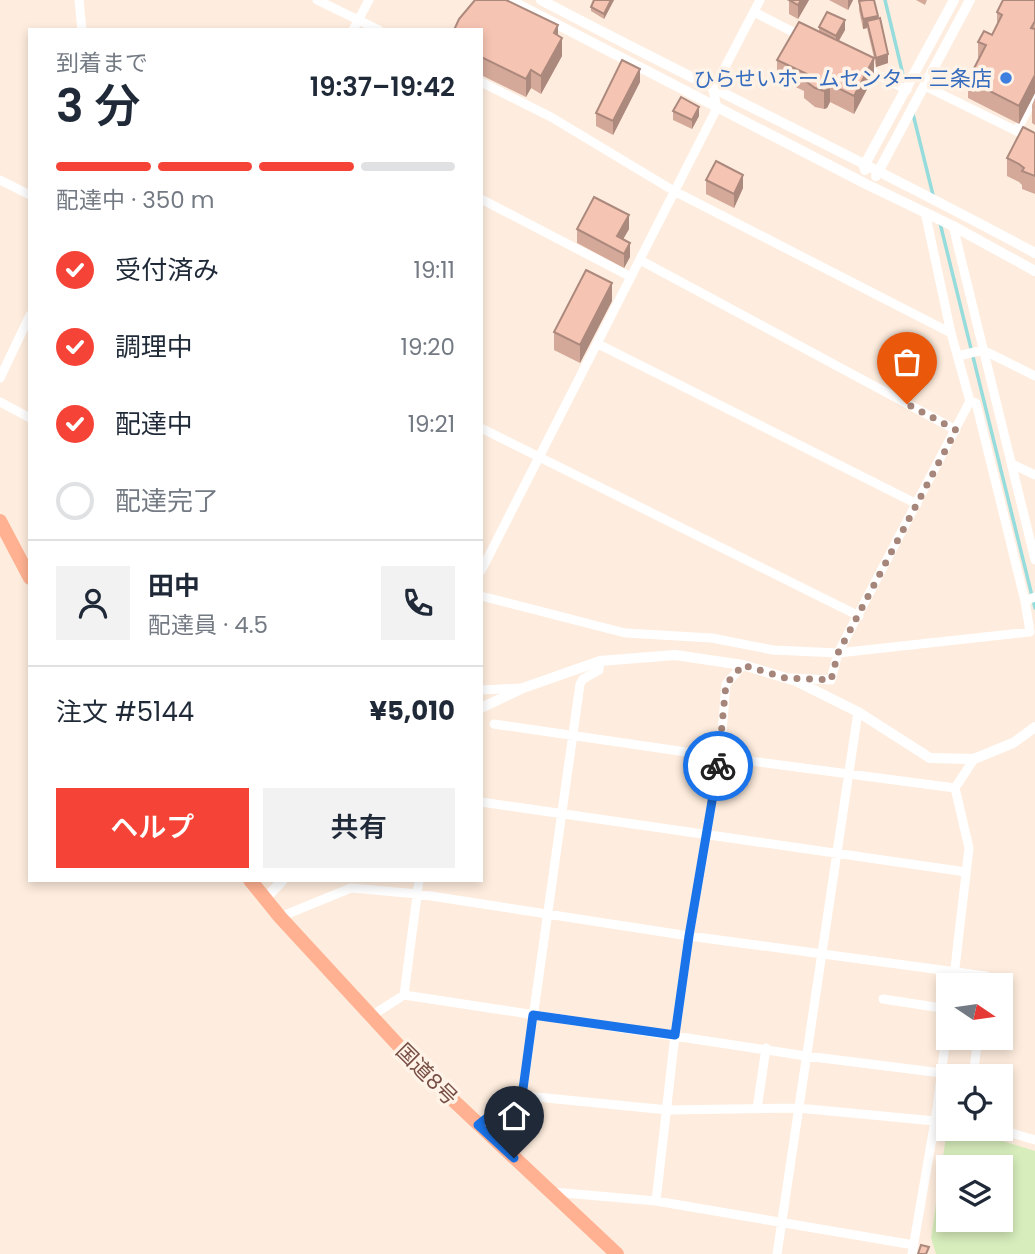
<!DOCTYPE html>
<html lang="ja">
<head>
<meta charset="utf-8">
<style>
	:root { --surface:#fff; --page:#f2f2f3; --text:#1f2937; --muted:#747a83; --line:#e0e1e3; --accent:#f54437 }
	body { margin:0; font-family:Poppins,"Noto Sans JP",sans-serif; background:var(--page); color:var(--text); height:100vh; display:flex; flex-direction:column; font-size:26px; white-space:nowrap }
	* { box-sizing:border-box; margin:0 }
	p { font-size:23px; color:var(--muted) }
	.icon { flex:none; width:38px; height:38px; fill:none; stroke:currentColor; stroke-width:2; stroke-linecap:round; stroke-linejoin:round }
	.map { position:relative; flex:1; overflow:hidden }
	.details { position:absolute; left:28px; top:28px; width:455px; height:854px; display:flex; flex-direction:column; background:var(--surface); border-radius:0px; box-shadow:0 4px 10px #0003 }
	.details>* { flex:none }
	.needle { width:46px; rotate:103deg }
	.tools { position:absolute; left:936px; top:973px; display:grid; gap:14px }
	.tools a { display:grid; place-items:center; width:77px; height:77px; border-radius:0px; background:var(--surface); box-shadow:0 4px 10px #0003; font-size:35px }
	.pin { position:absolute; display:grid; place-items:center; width:60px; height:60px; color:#fff; margin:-72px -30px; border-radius:50% 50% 50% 0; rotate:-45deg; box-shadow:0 0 7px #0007 }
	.pin .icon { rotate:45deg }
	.courier { position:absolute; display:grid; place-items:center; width:70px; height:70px; margin:-35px; border:5px solid #1a73e8; border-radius:50%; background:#fff; color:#222; box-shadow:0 2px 9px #0007 }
	.summary em { font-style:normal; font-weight:600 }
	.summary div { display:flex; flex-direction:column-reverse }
	.summary { display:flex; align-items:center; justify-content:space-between; height:119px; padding:0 28px }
	h1 { font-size:46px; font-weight:600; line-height:52px }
	.bar { display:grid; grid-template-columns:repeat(4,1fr); gap:10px 7px; align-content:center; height:84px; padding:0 28px }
	.bar i { height:9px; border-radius:5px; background:var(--line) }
	.bar .selected { background:var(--accent) }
	.bar p { grid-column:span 4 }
	.line { display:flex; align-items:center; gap:18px; padding:0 28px; border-top:2px solid var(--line) }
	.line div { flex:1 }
	.round { display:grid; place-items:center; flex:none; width:74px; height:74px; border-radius:0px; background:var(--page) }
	ol { padding:0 28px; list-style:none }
	li { display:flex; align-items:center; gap:21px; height:77px }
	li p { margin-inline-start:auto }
	li .icon { padding:7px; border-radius:50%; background:var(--accent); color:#fff; stroke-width:4 }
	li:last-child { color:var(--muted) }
	li i { width:38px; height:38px; border:4px solid var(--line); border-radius:50% }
	.primary-button { display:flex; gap:14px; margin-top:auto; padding:14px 28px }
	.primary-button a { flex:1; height:80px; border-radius:0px; background:var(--accent); color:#fff; font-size:28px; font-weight:600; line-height:80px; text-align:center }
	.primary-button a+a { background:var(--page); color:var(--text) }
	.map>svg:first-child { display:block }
	.green { fill:#d7edbc; fill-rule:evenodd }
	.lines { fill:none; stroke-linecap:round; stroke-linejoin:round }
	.stream { stroke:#97dcdc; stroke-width:3.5 }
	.minor { stroke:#fff; stroke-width:9 }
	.tertiary { stroke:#fff; stroke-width:10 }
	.trunk { stroke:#ffb192; stroke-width:14 }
	.wall { fill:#d4a99a }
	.shaded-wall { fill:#ac897d }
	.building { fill:#f6c4b3; stroke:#ac897d; stroke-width:2 }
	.done { stroke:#a6867a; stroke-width:7; stroke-dasharray:0 12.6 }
	.route { stroke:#1a73e8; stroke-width:9 }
	.shop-dot { fill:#3f7fe0; stroke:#fff2e7; stroke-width:2.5 }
	.labels { text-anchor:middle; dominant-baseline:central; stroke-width:7; stroke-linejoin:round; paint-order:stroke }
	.shop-label { font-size:21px; fill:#366cbe; stroke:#fff2e7; text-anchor:end }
	.street-label { font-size:21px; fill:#774e44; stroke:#fff2e7 }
</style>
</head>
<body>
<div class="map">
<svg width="1035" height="1254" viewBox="0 0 1035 1254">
	<rect width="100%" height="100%" fill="#feedde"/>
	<!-- green -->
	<path class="green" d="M948,1123v6h17l70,22v103h-99l-5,-16zM948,1167h53v53h-53z"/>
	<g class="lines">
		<!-- stream -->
		<path class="stream" d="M885,0l20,83
			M913,114l20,81
			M940,223l95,385"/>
		<!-- minor -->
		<path class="minor" d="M79,0l3,30
			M317,0l62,30
			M754,12l49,25
			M353,30l16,-30
			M865,68l42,22
			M481,82l70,35 123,74 277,142
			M925,86l110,54
			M1017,130l18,-34
			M0,180l30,15
			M481,199l150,78
			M953,226l82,334
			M640,260l316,170
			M598,344l319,160
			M958,356l25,-6 52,26
			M0,378l30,-63
			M0,402l30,16
			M481,428l378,188
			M1012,464l23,11
			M481,571l236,-463 -4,-18 47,-90
			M481,596l144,37 87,5 61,12 65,3 132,-252 -19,-68 -26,-121
			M1025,601l10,-4
			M791,678l40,2 7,-27 192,-21 -5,-31 -49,-198 -6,-2
			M481,690l40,-2
			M494,724l226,33 235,31
			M481,802l485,70
			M280,917l71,-29 67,6 271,42 297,40 -2,9
			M953,985l16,-137 -14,-60 19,-29
			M404,995l15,-115
			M883,999l65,10
			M371,1016l33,-21 402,61 136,17
			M973,1076l5,-38
			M516,1095l152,15 130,-2 137,13
			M757,1109l9,-61
			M937,1109l11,4
			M478,1125l45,-36 57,-405 3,-5 16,-9 1,-9
			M998,1129l37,11
			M553,1192l103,9 258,44
			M656,1201l19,-166 14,-99 31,-179 6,-73 17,-19
			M777,1254l81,-542
			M912,1254l25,-145 11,-89"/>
		<!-- tertiary -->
		<path class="tertiary" d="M510,0l356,184 87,42 82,45
			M541,0c164,86 331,165 494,253
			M865,170l-1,-4 90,-166
			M876,176l94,-176
			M481,708l42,-20 77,-27 75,-6 68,10 53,16 62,31 72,46 44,1 39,-16 22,-16
			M265,899l18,-19"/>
		<!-- trunk -->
		<path class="trunk" d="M0,521l30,57
			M250,880l30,37 142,154 195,183"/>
	</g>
	<!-- wall -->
	<path class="wall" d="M614,0l-10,19 -13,-8v-4z
		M789,0h20l-11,19 -9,-5z
		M829,0h24l-5,10z
		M916,0h11l-2,5z
		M1035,0v93l-16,31 -51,-26v-18l10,-21v-17l14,-7 5,-10v-13z
		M859,1l19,17 10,45 -12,4 -2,-9v18l-20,38 -24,-12 -3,6 -3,1 -9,-2 -11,-9v-7l-27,-13v-18l42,-29v-4l26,3 -6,11 35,17 -7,-30 -4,1 -4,-19z
		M481,30l77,6 4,20 -21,38 -10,-6 -5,9 -45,-22z
		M640,82l-27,53 -17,-9v-13z
		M1035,98v27l-3,-2v-18z
		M673,111l26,5 -7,13 -19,-9z
		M1035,133v61l-13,-5v-4l-3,-3 -12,-6v-18z
		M706,180l37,8 -9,20 -28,-14z
		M577,229h52l-6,10 7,18 -6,11 -47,-25z
		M612,301l-32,62 -26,-13v-18z"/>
	<!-- shaded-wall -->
	<path class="shaded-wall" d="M611,0h3l-10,19v-5z
		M801,0h8l-11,19v-14z
		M848,0h5l-5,10z
		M878,16v9l-11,-4v7l-4,1v-10z
		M845,20v10l-9,15v-9z
		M558,25v18l-4,-10z
		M562,38v18l-21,38v-18z
		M888,54v9l-12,4v-9z
		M874,58v18l-20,38v-18z
		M640,69v13l-27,53v-14z
		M531,70v18l-5,9v-18z
		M1035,75v18l-16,31v-18z
		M830,84v18l-3,6 -3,1v-18z
		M699,107v9l-7,13v-9z
		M743,175v13l-9,20v-14z
		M629,215v14l-12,21v-14z
		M630,243v14l-6,11v-14z
		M612,283v18l-32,62v-18z"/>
	<!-- building -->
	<path class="building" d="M475,0h31l52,25 -4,8 8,5 -21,38 -10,-6 -5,9 -45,-22v-27h-27l5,-11z
		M594,0h17l-7,14 -13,-7z
		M789,0h12l-3,5z
		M867,0h7l4,16 -15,3 -4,-18z
		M1003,0h32v21l-4,7 4,1v46l-16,31 -51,-26 18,-35 -8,-3 6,-11 8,4 10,-20 -5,-3z
		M827,12l18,8 -9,16 -17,-9z
		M880,18l8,36 -12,4 -9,-37z
		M799,22l75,36 -20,38 -24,-12 -3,6 -3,1 -9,-3 -11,-8 3,-6 -30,-14z
		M622,60l18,9 -27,52 -17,-8z
		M681,97l18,10 -7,13 -19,-9z
		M1023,127l12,6v43l-13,-5 2,-3 -5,-4 -12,-6z
		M716,161l27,14 -9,19 -28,-14z
		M594,197l35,18 -12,21 13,7 -6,11 -47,-25z
		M586,270l26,13 -32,62 -26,-13z
		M921,1245l8,2 -3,7h-8z"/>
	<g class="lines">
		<!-- done -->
		<path class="done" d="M718,766l8,-82 17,-19 42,13 46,2 7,-27 118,-223 -49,-26"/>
		<!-- route -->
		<path class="route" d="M514,1158l-36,-33 45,-36 10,-74 142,20 14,-99 29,-170"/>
	</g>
	<!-- markers -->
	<circle class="shop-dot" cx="1006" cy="78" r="7"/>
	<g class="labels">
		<!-- shop labels -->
		<g class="shop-label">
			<text x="992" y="78">ひらせいホームセンター 三条店</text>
		</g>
		<!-- street labels -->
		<g class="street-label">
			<text transform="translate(427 1074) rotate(45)">国道8号</text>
		</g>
	</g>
</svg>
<div class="tools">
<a><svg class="needle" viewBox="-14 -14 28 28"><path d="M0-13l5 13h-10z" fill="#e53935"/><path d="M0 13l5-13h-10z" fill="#747a83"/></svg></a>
<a><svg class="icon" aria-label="locate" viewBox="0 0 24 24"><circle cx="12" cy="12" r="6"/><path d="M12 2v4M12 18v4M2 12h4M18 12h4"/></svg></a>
<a><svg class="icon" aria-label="layers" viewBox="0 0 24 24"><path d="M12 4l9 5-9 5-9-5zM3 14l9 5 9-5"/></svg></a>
</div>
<div class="pin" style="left:907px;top:404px;background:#ea580c"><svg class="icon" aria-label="bag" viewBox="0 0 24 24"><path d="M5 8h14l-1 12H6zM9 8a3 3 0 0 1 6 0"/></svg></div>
<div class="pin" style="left:514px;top:1158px;background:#1f2937"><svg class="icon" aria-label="home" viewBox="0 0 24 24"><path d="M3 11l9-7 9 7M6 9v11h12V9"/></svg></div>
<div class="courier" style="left:718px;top:766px"><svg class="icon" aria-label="bike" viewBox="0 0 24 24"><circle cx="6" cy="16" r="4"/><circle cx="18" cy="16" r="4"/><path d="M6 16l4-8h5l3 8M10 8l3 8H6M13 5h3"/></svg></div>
<section class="details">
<div class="summary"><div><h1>3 分</h1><p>到着まで</p></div><em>19:37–19:42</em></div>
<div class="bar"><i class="selected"></i><i class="selected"></i><i class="selected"></i><i></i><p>配達中 · 350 m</p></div>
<ol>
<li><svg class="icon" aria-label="check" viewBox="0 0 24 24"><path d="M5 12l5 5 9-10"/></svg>受付済み<p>19:11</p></li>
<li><svg class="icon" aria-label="check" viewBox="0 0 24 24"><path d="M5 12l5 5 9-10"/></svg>調理中<p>19:20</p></li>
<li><svg class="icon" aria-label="check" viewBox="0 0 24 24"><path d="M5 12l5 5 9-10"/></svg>配達中<p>19:21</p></li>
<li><i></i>配達完了</li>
</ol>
<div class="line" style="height:126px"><a class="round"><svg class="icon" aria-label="person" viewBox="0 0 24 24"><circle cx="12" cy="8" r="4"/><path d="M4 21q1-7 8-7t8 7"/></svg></a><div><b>田中</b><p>配達員 · 4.5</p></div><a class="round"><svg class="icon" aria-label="phone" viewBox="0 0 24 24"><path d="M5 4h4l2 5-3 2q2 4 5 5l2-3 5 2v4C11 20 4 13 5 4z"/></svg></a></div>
<div class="line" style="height:91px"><div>注文 #5144</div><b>¥5,010</b></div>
<div class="primary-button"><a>ヘルプ</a><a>共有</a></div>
</section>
</div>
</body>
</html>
